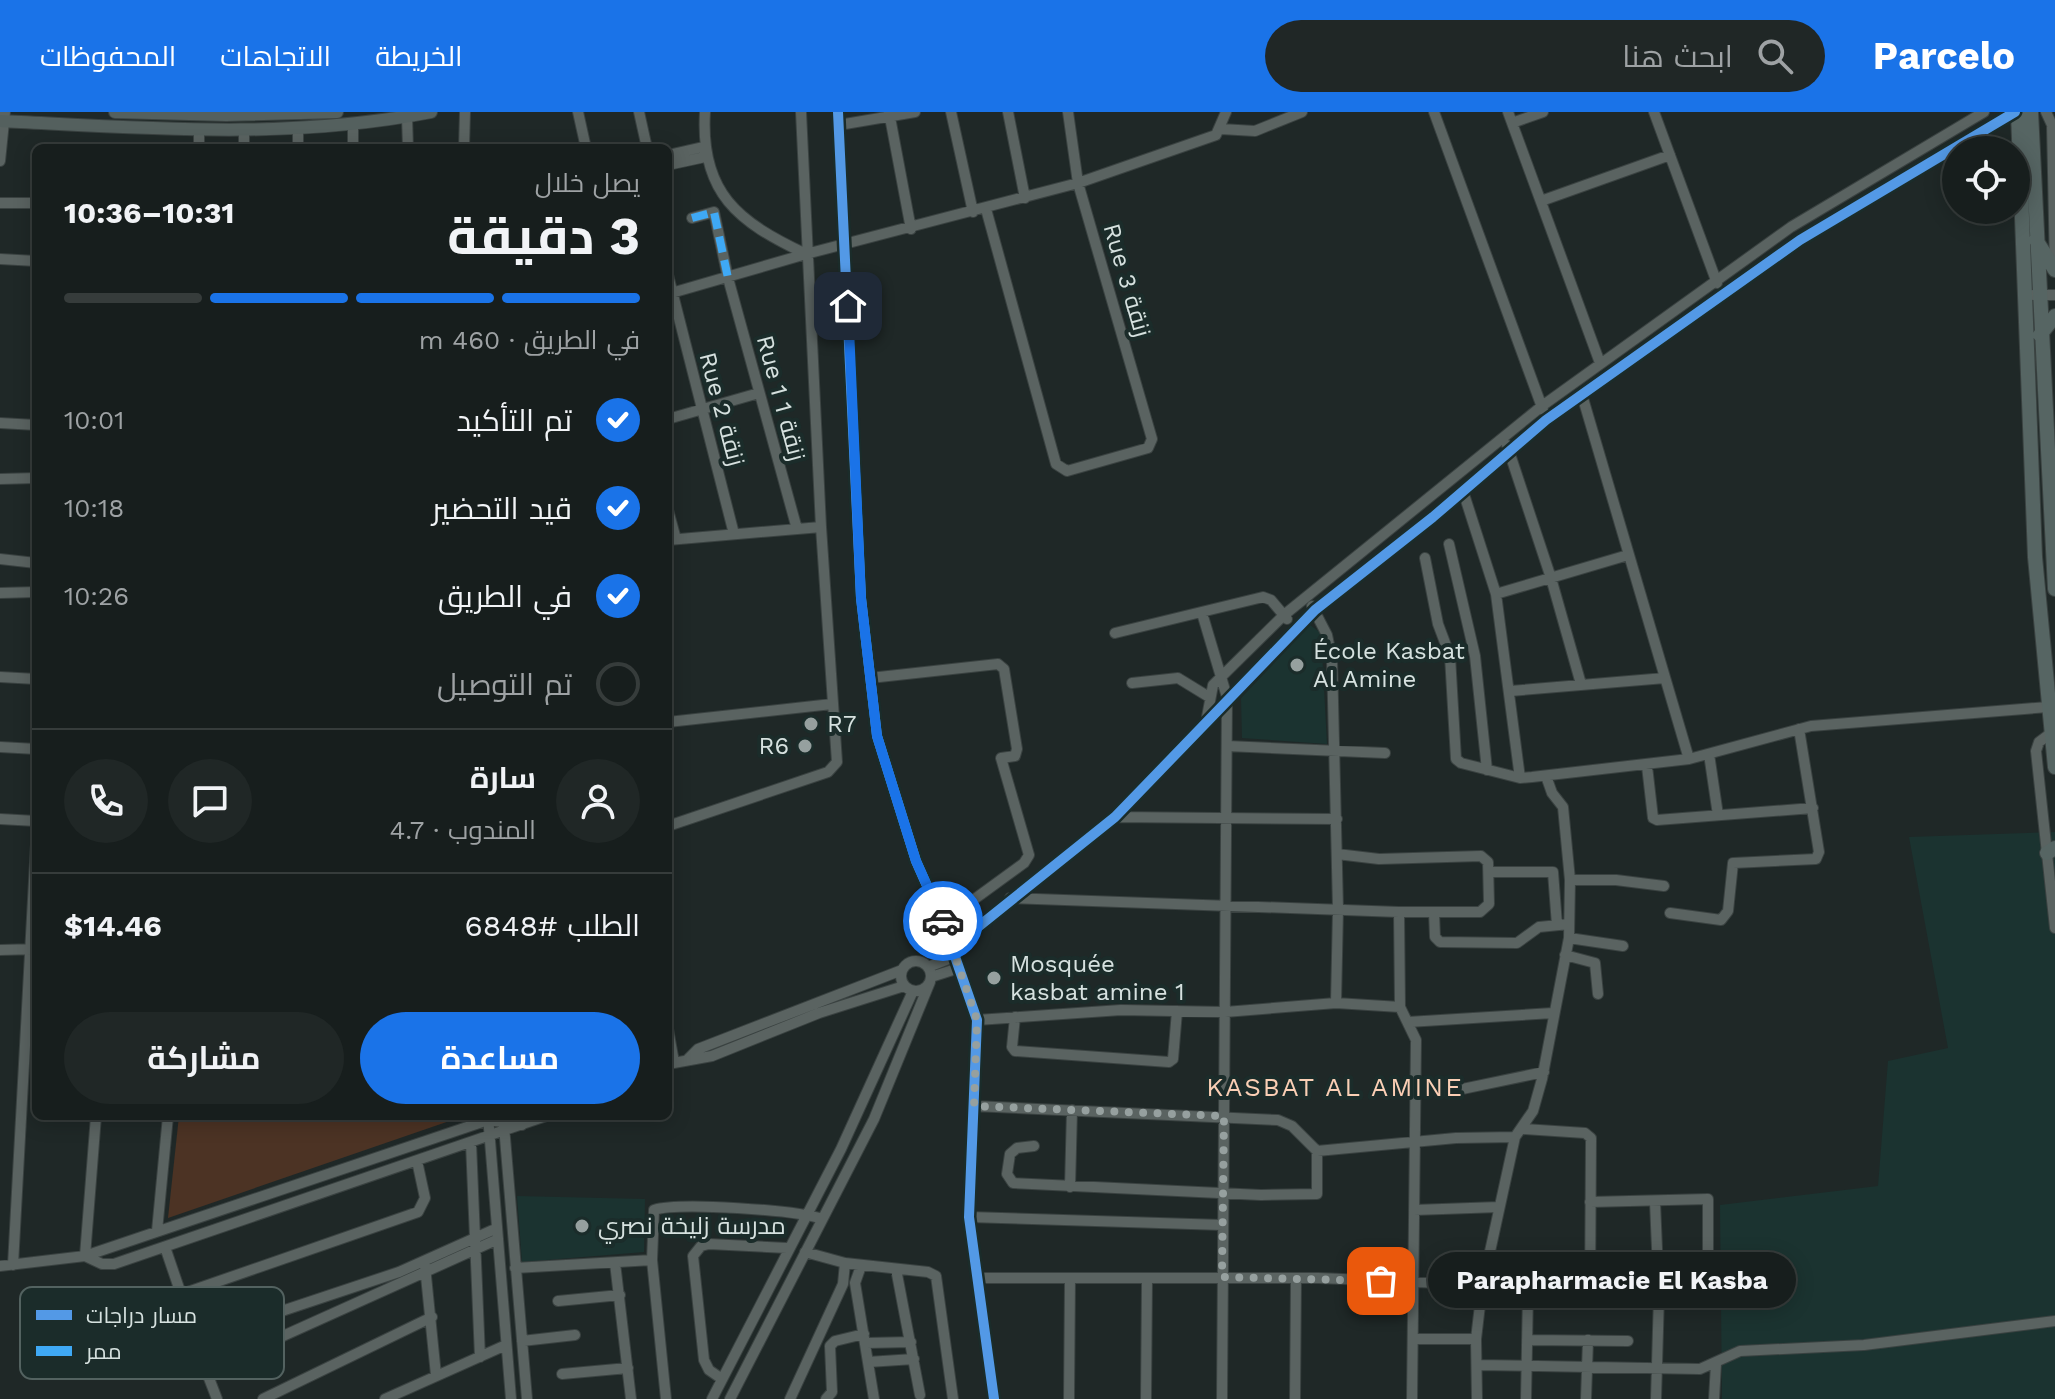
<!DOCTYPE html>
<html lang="ar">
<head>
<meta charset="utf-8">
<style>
	:root { --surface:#171e1d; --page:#202726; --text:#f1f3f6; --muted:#9ea2a4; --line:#363c3b; --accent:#1a73e8 }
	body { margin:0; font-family:"Work Sans",Cairo,sans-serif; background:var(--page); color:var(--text); direction:rtl; height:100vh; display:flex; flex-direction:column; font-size:30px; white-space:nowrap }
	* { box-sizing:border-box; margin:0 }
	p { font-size:26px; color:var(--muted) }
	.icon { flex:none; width:44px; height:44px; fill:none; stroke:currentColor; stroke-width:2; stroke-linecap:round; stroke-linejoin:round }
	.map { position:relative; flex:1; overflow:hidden; direction:ltr }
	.drawer { position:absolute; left:32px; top:32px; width:640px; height:976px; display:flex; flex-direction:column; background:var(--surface); border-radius:12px; box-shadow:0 4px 20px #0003,0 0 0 2px var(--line); direction:rtl }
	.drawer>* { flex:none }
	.tools { position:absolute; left:1942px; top:24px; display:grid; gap:16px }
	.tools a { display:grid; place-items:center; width:88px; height:88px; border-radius:50%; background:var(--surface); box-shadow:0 4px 20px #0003,0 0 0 2px var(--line); font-size:40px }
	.pin { position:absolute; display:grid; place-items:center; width:68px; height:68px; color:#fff; margin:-34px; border-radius:16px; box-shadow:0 4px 12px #0006 }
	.courier { position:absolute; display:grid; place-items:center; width:80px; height:80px; margin:-40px; border:6px solid #1a73e8; border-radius:50%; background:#fff; color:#222; box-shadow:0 2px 10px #0007 }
	.bubble { position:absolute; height:56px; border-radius:28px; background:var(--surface); box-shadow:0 4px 20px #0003,0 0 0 2px var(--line); font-size:26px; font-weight:700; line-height:56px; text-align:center; direction:rtl }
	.head em { font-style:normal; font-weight:700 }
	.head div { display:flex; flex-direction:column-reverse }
	.head { display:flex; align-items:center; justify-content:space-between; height:136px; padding:0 32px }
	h1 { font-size:52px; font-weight:700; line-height:60px }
	.bar { display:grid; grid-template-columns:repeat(4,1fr); gap:12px 8px; align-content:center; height:96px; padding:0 32px }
	.bar i { height:10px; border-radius:6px; background:var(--line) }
	.bar .current { background:var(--accent) }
	.bar p { grid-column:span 4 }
	.line { display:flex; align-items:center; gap:20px; padding:0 32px; border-top:2px solid var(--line) }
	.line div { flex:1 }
	.round { display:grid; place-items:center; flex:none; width:84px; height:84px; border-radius:42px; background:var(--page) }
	ol { padding:0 32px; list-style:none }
	li { display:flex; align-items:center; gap:24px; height:88px }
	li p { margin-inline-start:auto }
	li .icon { padding:8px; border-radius:50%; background:var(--accent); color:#fff; stroke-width:4 }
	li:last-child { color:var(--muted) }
	li i { width:44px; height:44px; border:4px solid var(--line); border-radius:50% }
	.primary-button { display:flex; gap:16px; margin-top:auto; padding:16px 32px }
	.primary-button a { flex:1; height:92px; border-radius:48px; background:var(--accent); color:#fff; font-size:32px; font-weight:700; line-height:92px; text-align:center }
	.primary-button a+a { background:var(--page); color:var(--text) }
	header { display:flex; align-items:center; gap:48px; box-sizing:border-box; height:112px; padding:0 40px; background:var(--accent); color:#fff }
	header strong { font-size:38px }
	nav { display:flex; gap:44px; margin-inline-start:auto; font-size:28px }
	.search { width:560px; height:72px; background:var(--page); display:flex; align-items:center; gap:20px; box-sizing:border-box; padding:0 28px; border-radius:44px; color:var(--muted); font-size:30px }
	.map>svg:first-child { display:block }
	.built { fill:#1b3330 }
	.green { fill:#4c3324 }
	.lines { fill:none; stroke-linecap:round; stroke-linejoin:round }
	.minor-casing { stroke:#3a4241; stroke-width:12 }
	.major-casing { stroke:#3a4241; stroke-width:14 }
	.highway-casing { stroke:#3a4241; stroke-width:16 }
	.minor { stroke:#5a6361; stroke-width:10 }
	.major { stroke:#54605e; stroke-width:12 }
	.highway { stroke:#566563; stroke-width:14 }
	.quiet { stroke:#3fa9f5; stroke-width:8; stroke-dasharray:16 8; stroke-linecap:butt }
	.cycleway-casing { stroke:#1b2c2a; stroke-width:15 }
	.cycleway { stroke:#5399e6; stroke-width:10 }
	.done { stroke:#96a09f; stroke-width:8; stroke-dasharray:0 14.4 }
	.route { stroke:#1a73e8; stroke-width:10 }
	.poi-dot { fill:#96a09f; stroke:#1b2c2a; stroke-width:3 }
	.labels { text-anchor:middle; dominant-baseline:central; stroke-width:8; stroke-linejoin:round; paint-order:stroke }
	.street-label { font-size:24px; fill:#d6e1df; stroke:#1b2c2a }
	.poi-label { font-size:24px; fill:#d6e1df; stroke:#1b2c2a; text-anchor:start }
	.neighbourhood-label { font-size:26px; letter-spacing:2px; fill:#facfb5; stroke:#1b2c2a }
	.key { fill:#1b2c2a; stroke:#536260; stroke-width:2 }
	.key-label { font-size:22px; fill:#d6e1df }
</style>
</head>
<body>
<header>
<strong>Parcelo</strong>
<div class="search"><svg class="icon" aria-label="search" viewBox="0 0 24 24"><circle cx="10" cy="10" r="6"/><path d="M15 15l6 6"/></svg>ابحث هنا</div>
<nav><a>الخريطة</a><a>الاتجاهات</a><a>المحفوظات</a></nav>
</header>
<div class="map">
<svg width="2055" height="1287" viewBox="0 0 2055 1287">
	<rect width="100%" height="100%" fill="#1f2827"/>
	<!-- built -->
	<path class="built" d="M1310,513l11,8 6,111 -85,-6 -1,-40z
		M2055,720v567h-333l-2,-194 158,-19 10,-125 60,-13 -39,-211z
		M517,1084l128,3 -1,53 -122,10z"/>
	<!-- green -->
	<path class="green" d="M179,1004h285l-296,102z"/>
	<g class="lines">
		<!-- minor casing -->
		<g class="minor-casing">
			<path id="minor" d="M578,0l8,36
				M639,0l8,36
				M705,0c-5,81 33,110 101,142
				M838,0l23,486 16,138 39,125 27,61 34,98 -8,197 25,182
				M889,0l22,117
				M951,0l22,100
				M1008,0l17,86
				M1434,0l109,298
				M1508,0l92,251
				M1654,0l63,171
				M2046,0l6,13 3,143
				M407,5l1,31
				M1512,11l31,-11
				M839,13l76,-13
				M1221,17l34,2 47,-19
				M298,18v18
				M244,20v16
				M199,36v-19
				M353,36v-22
				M464,36l1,-36
				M668,43l35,-8
				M0,49l5,-49
				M668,53l37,-8
				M1541,89l129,-46
				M0,91h36
				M986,97l70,255 11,7 81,-23 4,-9 -74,-256 -10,-71
				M692,106l22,-6 14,66 69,251
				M0,147l36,2
				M668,163l66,259
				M668,182l138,-40 272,-71 138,-48 10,-23
				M2033,183h22
				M1582,283l107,364
				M668,307l91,-26
				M0,311l36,2
				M1507,333l44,133 30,106
				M0,367l36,-1
				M1463,379l33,103 24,184
				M668,398l8,29
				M668,428l153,-13
				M1449,432l26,112 12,114
				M1425,446l13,66 12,32 6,103 5,4 59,15 12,-1 157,-18 122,-33 237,-19
				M0,447l36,4
				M0,481l36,-1
				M1496,482l132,-39
				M1312,494l15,29 5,24 6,250 -2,94
				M1202,501l25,84 -5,702
				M1115,521l148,-36 8,3 16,19
				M0,565l36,2
				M870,566l128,-14 6,5 13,80 -2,7 -14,2 28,97 -5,8 -81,59
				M1132,571l46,-5 31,19
				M1510,579l155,-13
				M1207,605l6,-32 71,-70 258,-209 249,-179 193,-115
				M668,610l164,-18
				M2051,621l-12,9 -3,9 19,177
				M1227,634l158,7
				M0,635l36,2
				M1709,642l9,61
				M1647,654l6,52 4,2 156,-12
				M1115,705l222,2
				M0,707l36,2
				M668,714l160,-54 9,-10 -16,-235 -20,-415
				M1489,760h64l4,53
				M1570,768h46l48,6
				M1010,786l389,14h81l9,-8 -1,-42 -7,-6 -102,3 -42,-5
				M1399,800l1,95 16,33 -4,359
				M1434,800l1,25 5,5 77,1 22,-16 30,-3
				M1670,801l51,7 7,-9 5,-48 83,-4 3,-7 -20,-123
				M1569,826l54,8
				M953,835l162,-130 200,-207 118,-93 113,-97 254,-180 215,-128
				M0,838l36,-1
				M1565,843l30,8 3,31
				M901 864a15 15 0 1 1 30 0a15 15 0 1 1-30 0Z
				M928,855l28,-11
				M931,865l28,-9
				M1015,905l-3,30 3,4 154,11 4,-3 4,-48
				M977,908l144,-10 104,2 111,-9 64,4
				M1408,910l145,-9
				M668,917l6,33
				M688,947l10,-10 204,-79
				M668,952l44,-8 107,-43 85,-27
				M1448,980l96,-20
				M974,994l304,14 14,6 25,25 139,-13 59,-1 -33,151 -6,51 1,60
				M488,1004l23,283
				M504,1014l23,273
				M1524,1017l61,4 6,5 -1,156
				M1515,1025l18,-26 9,-32 27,-141 1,-58 -7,-73 -11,-14 -6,-17
				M471,1031l9,214
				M1034,1034l-17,2 -7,6 -3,20 6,9 248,12 56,-1v-43
				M1070,1075l2,-77
				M1655,1090l4,93 -3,104
				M1414,1098l85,-3
				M969,1105l254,8
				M157,1119l11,-115
				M165,1135l31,91
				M805,1140l40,11
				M85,1144l17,8h12l432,-148
				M85,1144l11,-140
				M1490,1146l72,1
				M615,1151l16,136
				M13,1153l23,-421
				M0,1154l85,-10 403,-136 34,5
				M425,1154l11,109
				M861,1154l-6,17 19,116
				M515,1156l137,-8
				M896,1157l24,126
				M978,1166h340l147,6 71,9 172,3v-97l-118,3
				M182,1182l236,-82 7,-14 -8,-37
				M558,1189l62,-6
				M196,1226l8,2 8,25 -5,8 -9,-3 -7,-24z
				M201,1226l198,-66 96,-43
				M1413,1227h63
				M1527,1228l101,1
				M522,1229l53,-6
				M866,1231l45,-1
				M868,1250l46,-3
				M1478,1253l222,4 40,-18 124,-6 191,-24
				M212,1256l284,-128
				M207,1261l10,26
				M562,1262l66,-6
				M722,1267l-13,-9 -5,-10 -11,-104 8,-10 8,-2 78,4
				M263,1287l169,-82
				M385,1287l121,-54
				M666,1287l-14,-139 2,-50c25,-8 142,0 168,9
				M712,1287l129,-250 72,-158
				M730,1287l144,-280 56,-137
				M790,1287l53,-115 2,-21 83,9 8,4 17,123
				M826,1287l6,-7 -2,-46 5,-5 29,-7
				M1069,1287l1,-121
				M1146,1287l1,-119
				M1295,1287l1,-121
				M1526,1287l2,-107
				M1586,1287l2,-59
				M1714,1287l2,-35"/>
		</g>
		<!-- major casing -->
		<g class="major-casing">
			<path id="major" d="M115,0l111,3 111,-3
				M0,9c145,7 288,19 431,-9"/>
		</g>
		<!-- highway casing -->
		<g class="highway-casing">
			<path id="highway" d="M2031,0l24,477
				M2018,1l17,444 20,210
				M2036,128l19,30
				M2040,223l15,-19
				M2047,741l8,-5"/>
		</g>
		<!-- minor -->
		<use href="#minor" class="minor"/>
		<!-- major -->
		<use href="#major" class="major"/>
		<!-- highway -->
		<use href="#highway" class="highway"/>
		<!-- quiet -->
		<path class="quiet" d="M692,106l22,-6 14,66"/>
		<!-- cycleway casing -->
		<g class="cycleway-casing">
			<path id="cycleway" d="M838,0l23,486 16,138 39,125 27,61 34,98 -8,197 25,182
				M953,835l162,-130 200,-207 118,-93 113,-97 254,-180 215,-128"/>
		</g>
		<!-- cycleway -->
		<use href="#cycleway" class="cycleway"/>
	</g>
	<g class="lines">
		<!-- done -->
		<path class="done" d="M943,809l34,99 -3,86 250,10 -2,161 159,4"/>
		<!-- route -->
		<path class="route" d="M848,194l13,292 16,138 39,125 27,60"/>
	</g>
	<!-- markers -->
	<g class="poi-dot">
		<circle cx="1297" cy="553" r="8"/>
		<circle cx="811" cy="612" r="8"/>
		<circle cx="805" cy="634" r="8"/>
		<circle cx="994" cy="866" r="8"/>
		<circle cx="582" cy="1114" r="8"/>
	</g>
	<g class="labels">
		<!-- street labels -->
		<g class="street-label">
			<text transform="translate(1127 168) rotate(74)">Rue 3 زنقة</text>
			<text transform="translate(781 286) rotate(75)">Rue 1 زنقة 1</text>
			<text transform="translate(722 297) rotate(75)">Rue 2 زنقة</text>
		</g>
		<!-- poi labels -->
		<g class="poi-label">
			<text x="1313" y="539">École Kasbat<tspan x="1313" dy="28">Al Amine</tspan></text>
			<text x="827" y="612">R7</text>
			<text x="789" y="634" text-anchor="end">R6</text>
			<text x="1010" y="852">Mosquée<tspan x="1010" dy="28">kasbat amine 1</tspan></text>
			<text x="598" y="1114">مدرسة زليخة نصري</text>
		</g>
		<!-- neighbourhood labels -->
		<g class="neighbourhood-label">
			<text x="1335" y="975">KASBAT AL AMINE</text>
		</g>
	</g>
	<!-- legend -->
	<rect x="20" y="1175" width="264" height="92" rx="12" class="key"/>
	<rect x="36" y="1198" width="36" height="10" fill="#5399e6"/>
	<rect x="36" y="1234" width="36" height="10" fill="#3fa9f5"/>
	<g class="key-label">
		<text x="86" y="1211">مسار دراجات</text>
		<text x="86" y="1247">ممر</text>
	</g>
</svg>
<div class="tools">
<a><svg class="icon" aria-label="locate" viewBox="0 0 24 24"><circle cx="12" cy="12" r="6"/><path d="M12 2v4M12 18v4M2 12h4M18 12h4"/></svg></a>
</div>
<div class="pin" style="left:1381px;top:1169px;background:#ea580c"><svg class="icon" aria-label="bag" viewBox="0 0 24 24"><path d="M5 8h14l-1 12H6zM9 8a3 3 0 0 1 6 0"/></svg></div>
<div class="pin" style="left:848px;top:194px;background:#1f2937"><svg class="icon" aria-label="home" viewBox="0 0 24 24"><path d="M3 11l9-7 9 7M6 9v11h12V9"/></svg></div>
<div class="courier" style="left:943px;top:809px"><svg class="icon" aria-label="car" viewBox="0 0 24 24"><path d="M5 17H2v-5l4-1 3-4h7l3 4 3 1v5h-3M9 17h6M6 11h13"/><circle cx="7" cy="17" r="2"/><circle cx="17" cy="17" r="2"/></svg></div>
<div class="bubble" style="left:1428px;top:1140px;width:368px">Parapharmacie El Kasba</div>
<section class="drawer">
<div class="head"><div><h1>3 دقيقة</h1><p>يصل خلال</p></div><em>10:31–10:36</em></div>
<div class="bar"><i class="current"></i><i class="current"></i><i class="current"></i><i></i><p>في الطريق · 460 m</p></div>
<ol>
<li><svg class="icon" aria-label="check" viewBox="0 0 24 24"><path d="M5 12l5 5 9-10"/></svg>تم التأكيد<p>10:01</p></li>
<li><svg class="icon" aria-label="check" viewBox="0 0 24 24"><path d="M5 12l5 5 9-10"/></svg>قيد التحضير<p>10:18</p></li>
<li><svg class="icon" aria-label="check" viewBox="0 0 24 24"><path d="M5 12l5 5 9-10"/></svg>في الطريق<p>10:26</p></li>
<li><i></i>تم التوصيل</li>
</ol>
<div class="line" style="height:144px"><a class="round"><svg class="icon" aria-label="person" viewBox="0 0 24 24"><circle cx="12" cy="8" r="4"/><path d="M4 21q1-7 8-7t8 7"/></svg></a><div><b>سارة</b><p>المندوب · 4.7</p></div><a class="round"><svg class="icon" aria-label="chat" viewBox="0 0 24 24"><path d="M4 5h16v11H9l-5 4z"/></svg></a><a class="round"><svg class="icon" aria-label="phone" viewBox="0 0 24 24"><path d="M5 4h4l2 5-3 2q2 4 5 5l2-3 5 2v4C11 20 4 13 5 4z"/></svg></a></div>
<div class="line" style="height:104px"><div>الطلب #6848</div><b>$14.46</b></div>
<div class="primary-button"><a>مساعدة</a><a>مشاركة</a></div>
</section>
</div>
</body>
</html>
